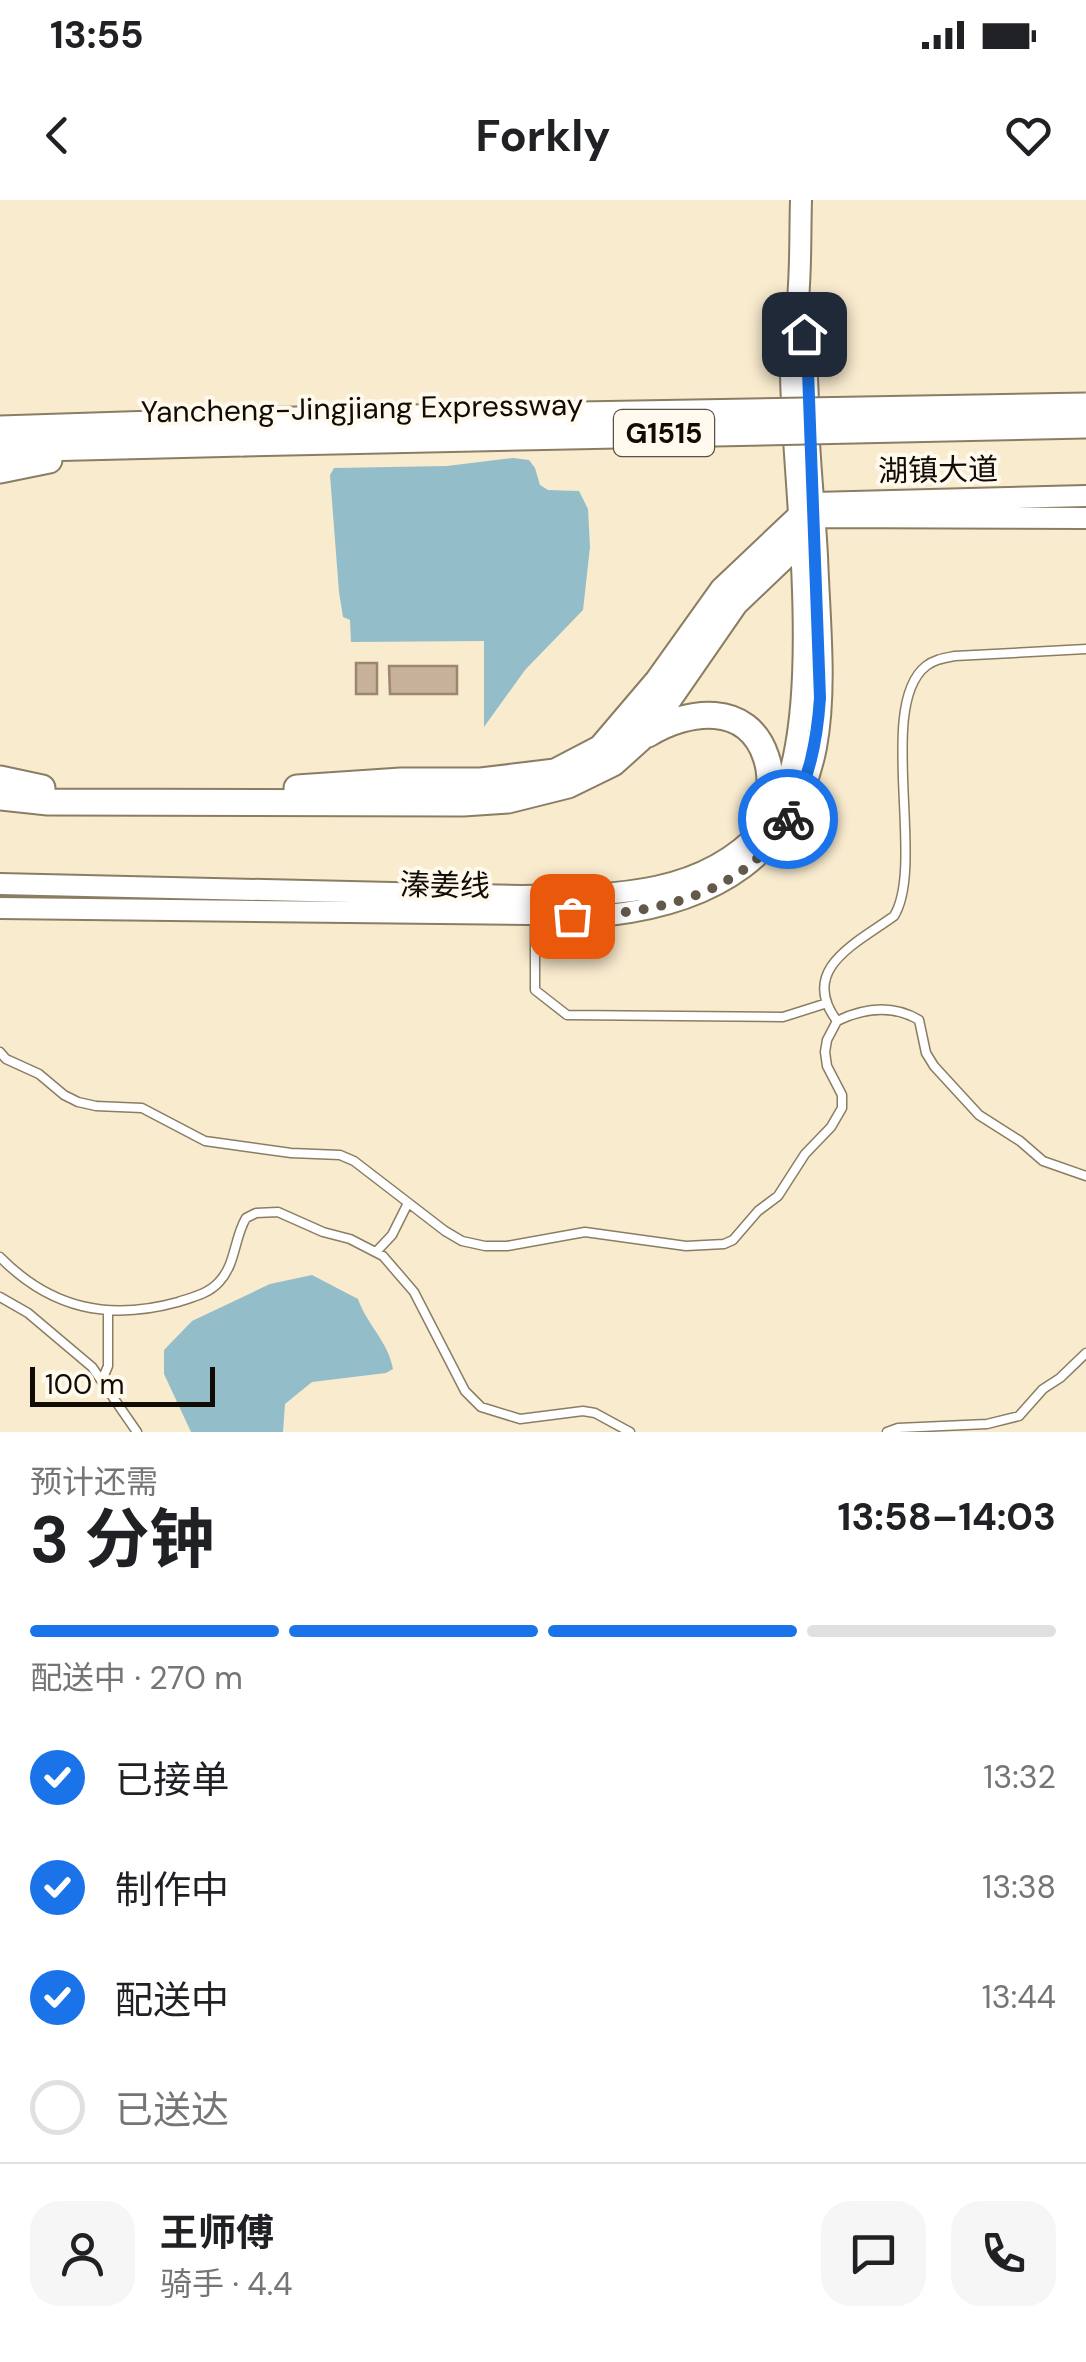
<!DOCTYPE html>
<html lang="zh">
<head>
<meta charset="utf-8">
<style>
	:root { --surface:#fff; --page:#f6f6f6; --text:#202124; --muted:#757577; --line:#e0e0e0; --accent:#1a73e8 }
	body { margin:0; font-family:"DM Sans","Noto Sans SC",sans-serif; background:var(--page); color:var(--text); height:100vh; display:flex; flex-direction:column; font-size:38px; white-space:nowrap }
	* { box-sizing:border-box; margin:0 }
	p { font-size:32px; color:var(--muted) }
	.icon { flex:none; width:55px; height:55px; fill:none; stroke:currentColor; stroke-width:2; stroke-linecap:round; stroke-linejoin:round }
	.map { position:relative; height:1232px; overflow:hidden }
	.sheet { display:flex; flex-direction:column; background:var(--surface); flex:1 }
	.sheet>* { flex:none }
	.scale { position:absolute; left:30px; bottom:25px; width:185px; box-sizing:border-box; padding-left:10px; border:5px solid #100b03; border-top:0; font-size:28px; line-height:35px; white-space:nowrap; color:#100b03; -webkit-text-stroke:8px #fff9ee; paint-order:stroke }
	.pin { position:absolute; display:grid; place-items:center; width:85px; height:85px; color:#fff; margin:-42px; border-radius:20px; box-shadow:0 5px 15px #0006 }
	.courier { position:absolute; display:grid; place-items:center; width:100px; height:100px; margin:-50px; border:8px solid #1a73e8; border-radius:50%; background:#fff; color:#222; box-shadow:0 2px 12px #0007 }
	.head em { font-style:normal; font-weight:700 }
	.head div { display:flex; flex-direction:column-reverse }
	.head { display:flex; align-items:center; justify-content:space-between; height:170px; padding:0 30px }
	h1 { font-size:65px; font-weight:700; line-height:75px }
	.bar { display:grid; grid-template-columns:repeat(4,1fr); gap:15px 10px; align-content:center; height:120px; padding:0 30px }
	.bar i { height:12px; border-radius:8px; background:var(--line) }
	.bar .active { background:var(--accent) }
	.bar p { grid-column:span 4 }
	.line { display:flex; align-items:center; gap:25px; padding:0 30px; border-top:2px solid var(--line) }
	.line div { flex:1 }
	.round { display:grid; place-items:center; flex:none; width:105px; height:105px; border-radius:30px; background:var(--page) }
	ol { padding:0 30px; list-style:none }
	li { display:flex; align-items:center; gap:30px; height:110px }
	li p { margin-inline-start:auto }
	li .icon { padding:10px; border-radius:50%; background:var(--accent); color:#fff; stroke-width:4 }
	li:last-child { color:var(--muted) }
	li i { width:55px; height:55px; border:5px solid var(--line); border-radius:50% }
	.status { display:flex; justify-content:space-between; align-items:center; height:70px; padding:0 50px; background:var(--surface); direction:ltr }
	.status svg { height:28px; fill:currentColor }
	header { display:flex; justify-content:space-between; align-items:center; height:130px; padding:0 30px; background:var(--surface); font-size:45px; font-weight:700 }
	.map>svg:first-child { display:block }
	.water { fill:#94bdca }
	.building { fill:#c8b19b; stroke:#9c8671; stroke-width:2.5 }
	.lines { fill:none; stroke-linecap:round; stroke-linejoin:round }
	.lane-casing { stroke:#8a7d63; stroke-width:11 }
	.secondary-casing { stroke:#8a7d63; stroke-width:24 }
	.highway-casing { stroke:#8a7d63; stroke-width:29 }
	.lane { stroke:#fff; stroke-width:8 }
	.secondary { stroke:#fff; stroke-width:20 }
	.highway { stroke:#fff; stroke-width:25 }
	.highway-bridge-casing { stroke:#8a7d63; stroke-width:29; stroke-linecap:butt }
	.highway-bridge { stroke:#fff; stroke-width:25 }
	.done { stroke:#62594a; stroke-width:10; stroke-dasharray:0 18 }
	.route { stroke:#1a73e8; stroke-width:12 }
	.labels { text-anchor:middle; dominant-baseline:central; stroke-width:8; stroke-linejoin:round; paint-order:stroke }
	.shield { fill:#fff9ee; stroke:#58524a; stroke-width:2.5 }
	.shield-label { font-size:28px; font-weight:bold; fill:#100b03 }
	.street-label { font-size:30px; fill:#100b03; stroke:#fff9ee }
</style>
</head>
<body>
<div class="status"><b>13:55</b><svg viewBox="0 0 49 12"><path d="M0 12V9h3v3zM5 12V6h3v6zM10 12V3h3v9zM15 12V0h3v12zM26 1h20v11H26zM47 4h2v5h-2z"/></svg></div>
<header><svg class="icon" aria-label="back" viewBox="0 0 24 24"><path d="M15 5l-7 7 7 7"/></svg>Forkly<svg class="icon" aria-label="heart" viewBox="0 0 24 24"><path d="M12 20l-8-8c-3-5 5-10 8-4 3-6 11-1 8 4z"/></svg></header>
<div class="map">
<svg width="1086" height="1232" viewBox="0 0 1086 1232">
	<rect width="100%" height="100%" fill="#f9ebce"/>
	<!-- water -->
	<path class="water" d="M513,258l16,2 6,8 5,17 8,5 31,1 9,18 2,38 -7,63 -58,60 -41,57v-86l-133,1 -1,-22 -7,-3 -4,-25 -9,-117 4,-7 113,-2z
		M312,1075l46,24c9,26 30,42 35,70l-7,4 -74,9 -27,22 -2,28h-92l-27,-58v-24l28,-29 78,-37z"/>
	<!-- building -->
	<path class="building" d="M356,463h21v31h-21z
		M389,466h68v28h-67z"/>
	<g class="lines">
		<!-- lane casing -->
		<g class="lane-casing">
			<path id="lane" d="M535,716v74l32,25 216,2 41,-13
				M837,821c27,-13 55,-17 82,-1l7,33 8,13 45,49 41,26 23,20 43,15
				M0,852l6,7 33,15 25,21 14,7 18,4 46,2 63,33 86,12 49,2 14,6 91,70 17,10 23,5h22l78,-14 101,14 38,-2 9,-4 25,-29 20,-15 27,-42 26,-27 11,-19v-13l-15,-29 -2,-14 2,-12 10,-19c-39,-52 20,-78 57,-105 32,-51 -18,-211 32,-250 9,-7 19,-8 29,-10l131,-7
				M376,1052l16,-17 16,-32
				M0,1057c51,52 109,64 178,45 15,-5 30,-8 41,-20 17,-18 15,-44 27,-64l10,-5 22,-1 45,20 27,7 33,17 31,36 51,99 16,16 39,12 63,-8 12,2 35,19
				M0,1097l28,16 64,54 45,65
				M102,1180l6,-14v-54
				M887,1232l11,-4 89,-4 32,-8 24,-27 17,-11 26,-25"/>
		</g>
		<!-- secondary casing -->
		<g class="secondary-casing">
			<path id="secondary" d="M806,310l8,-7 272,-7
				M815,317l271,1
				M0,684l522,12c85,-1 178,2 240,-67 73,-79 28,-355 29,-462 0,-23 6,-46 7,-68 3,-33 2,-66 3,-99
				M0,708l609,7c104,-12 186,-59 207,-168 11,-59 3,-131 1,-191 -2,-38 -6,-76 -8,-114 -1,-38 -1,-75 -6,-114"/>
		</g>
		<!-- highway casing -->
		<g class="highway-casing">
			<path id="highway" d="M0,229l247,-8
				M0,249l243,-6
				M0,270l49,-10
				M648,534c39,-24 100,-33 118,23 8,22 2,48 -1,70
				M0,579l42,9
				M297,588l104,-7h80l74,-9 46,-24 57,-67 65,-91 76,-72
				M0,597l48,5 415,1 45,-3 60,-15 45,-22 30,-27 92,-133 66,-63"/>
		</g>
		<!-- lane -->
		<use href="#lane" class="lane"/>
		<!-- secondary -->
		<use href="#secondary" class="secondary"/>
		<!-- highway -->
		<use href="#highway" class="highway"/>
		<!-- highway-bridge casing -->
		<g class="highway-bridge-casing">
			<path id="highway-bridge" d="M247,221l839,-15
				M243,243l843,-18"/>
		</g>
		<!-- highway-bridge -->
		<use href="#highway-bridge" class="highway-bridge"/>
	</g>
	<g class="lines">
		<!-- done -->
		<path class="done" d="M572,716c81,-2 174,-20 216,-97"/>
		<!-- route -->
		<path class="route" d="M788,619c21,-39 29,-77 32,-121l-12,-327 -4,-37"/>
	</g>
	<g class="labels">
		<!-- shield labels -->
		<rect class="shield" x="614" y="210" width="100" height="46" rx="8"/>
		<g class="shield-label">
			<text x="664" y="233">G1515</text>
		</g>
		<!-- street labels -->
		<g class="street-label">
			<text transform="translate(362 208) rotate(-1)">Yancheng-Jingjiang Expressway</text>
			<text transform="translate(938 270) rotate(-1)">湖镇大道</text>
			<text transform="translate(445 685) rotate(1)">溱姜线</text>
		</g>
	</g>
</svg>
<div class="scale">100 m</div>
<div class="pin" style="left:572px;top:716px;background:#ea580c"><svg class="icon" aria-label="bag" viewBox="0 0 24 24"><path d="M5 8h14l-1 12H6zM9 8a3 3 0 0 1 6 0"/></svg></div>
<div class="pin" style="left:804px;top:134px;background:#1f2937"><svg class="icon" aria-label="home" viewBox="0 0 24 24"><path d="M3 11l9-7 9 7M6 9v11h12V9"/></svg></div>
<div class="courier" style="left:788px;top:619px"><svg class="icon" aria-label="bike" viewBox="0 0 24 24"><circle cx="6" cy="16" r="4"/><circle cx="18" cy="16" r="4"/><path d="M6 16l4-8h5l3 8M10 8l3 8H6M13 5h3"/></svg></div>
</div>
<section class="sheet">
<div class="head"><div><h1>3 分钟</h1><p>预计还需</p></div><em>13:58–14:03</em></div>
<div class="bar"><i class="active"></i><i class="active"></i><i class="active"></i><i></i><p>配送中 · 270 m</p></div>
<ol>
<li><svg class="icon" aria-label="check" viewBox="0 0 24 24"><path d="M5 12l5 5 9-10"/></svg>已接单<p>13:32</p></li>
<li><svg class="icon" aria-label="check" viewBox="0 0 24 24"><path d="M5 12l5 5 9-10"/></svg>制作中<p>13:38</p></li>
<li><svg class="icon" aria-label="check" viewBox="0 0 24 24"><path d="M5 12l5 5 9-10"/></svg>配送中<p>13:44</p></li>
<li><i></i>已送达</li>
</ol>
<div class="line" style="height:180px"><a class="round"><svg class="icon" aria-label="person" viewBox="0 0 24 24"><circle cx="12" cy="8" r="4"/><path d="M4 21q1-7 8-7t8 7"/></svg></a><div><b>王师傅</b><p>骑手 · 4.4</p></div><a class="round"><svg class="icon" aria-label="chat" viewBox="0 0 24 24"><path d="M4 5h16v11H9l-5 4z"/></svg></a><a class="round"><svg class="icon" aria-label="phone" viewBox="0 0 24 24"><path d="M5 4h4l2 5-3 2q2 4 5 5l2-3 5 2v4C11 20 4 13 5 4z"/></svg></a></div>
</section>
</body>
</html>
